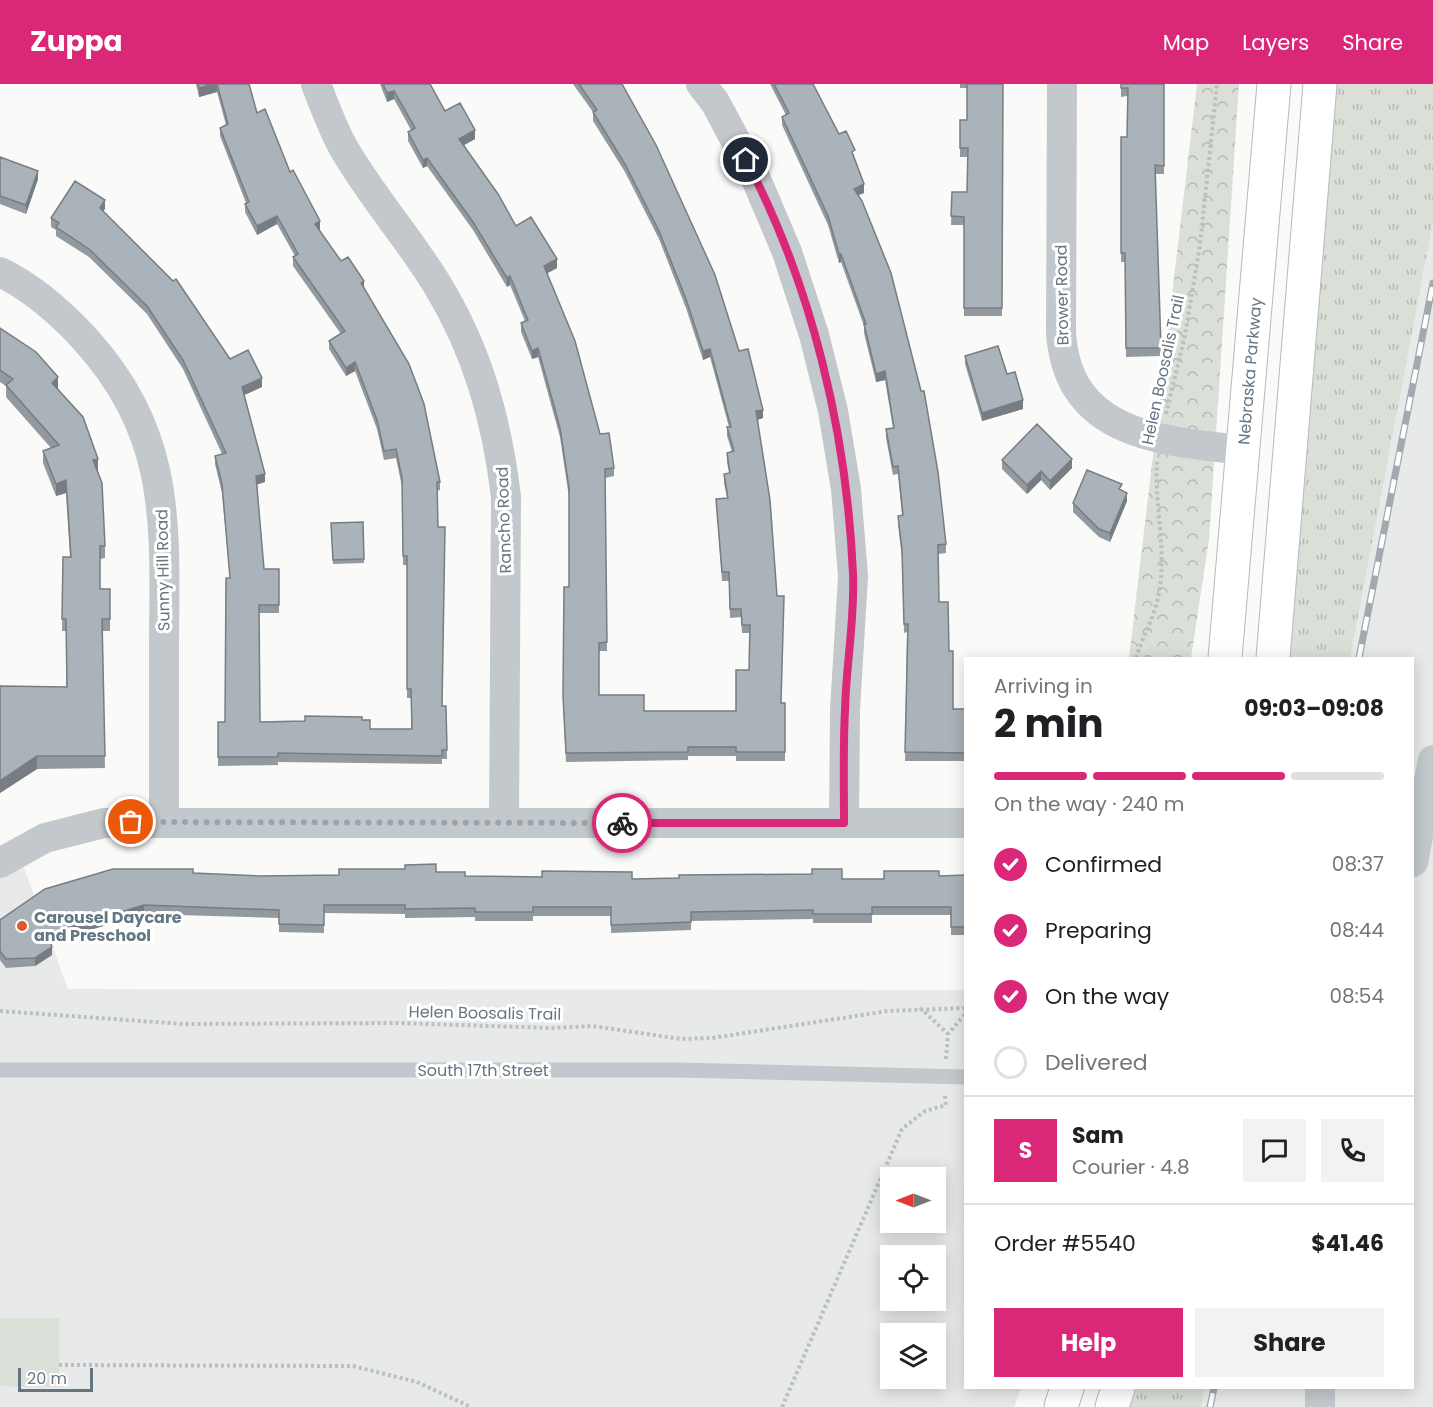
<!DOCTYPE html>
<html lang="en">
<head>
<meta charset="utf-8">
<style>
	:root { --surface:#fff; --page:#f2f2f2; --text:#202124; --muted:#757577; --line:#e0e0e0; --accent:#db2777 }
	body { margin:0; font-family:Poppins,sans-serif; background:var(--page); color:var(--text); height:100vh; display:flex; flex-direction:column; font-size:22px; white-space:nowrap }
	* { box-sizing:border-box; margin:0 }
	p { font-size:20px; color:var(--muted) }
	.icon { flex:none; width:33px; height:33px; fill:none; stroke:currentColor; stroke-width:2; stroke-linecap:round; stroke-linejoin:round }
	.map { position:relative; flex:1; overflow:hidden }
	.panel { position:absolute; left:964px; top:573px; width:450px; height:732px; display:flex; flex-direction:column; background:var(--surface); border-radius:0px; box-shadow:0 3px 15px #0003 }
	.panel>* { flex:none }
	.needle { width:39px; rotate:270deg }
	.buttons { position:absolute; left:880px; top:1083px; display:grid; gap:12px }
	.buttons a { display:grid; place-items:center; width:66px; height:66px; border-radius:0px; background:var(--surface); box-shadow:0 3px 15px #0003; font-size:30px }
	.scale { position:absolute; left:18px; bottom:15px; width:75px; box-sizing:border-box; padding-left:6px; border:3px solid #657683; border-top:0; font-size:16px; line-height:21px; white-space:nowrap; color:#657683; -webkit-text-stroke:4px #fff; paint-order:stroke }
	.pin { position:absolute; display:grid; place-items:center; width:51px; height:51px; color:#fff; margin:-26px; border:3px solid #fff; border-radius:50%; box-shadow:0 2px 6px #0007 }
	.courier { position:absolute; display:grid; place-items:center; width:60px; height:60px; margin:-30px; border:4px solid #db2777; border-radius:50%; background:#fff; color:#222; box-shadow:0 2px 8px #0007 }
	.head em { font-style:normal; font-weight:700 }
	.head div { display:flex; flex-direction:column-reverse }
	.head { display:flex; align-items:center; justify-content:space-between; height:102px; padding:0 30px }
	h1 { font-size:39px; font-weight:700; line-height:45px }
	.bar { display:grid; grid-template-columns:repeat(4,1fr); gap:9px 6px; align-content:center; height:72px; padding:0 30px }
	.bar i { height:8px; border-radius:4px; background:var(--line) }
	.bar .current { background:var(--accent) }
	.bar p { grid-column:span 4 }
	.line { display:flex; align-items:center; gap:15px; padding:0 30px; border-top:2px solid var(--line) }
	.line div { flex:1 }
	.round { display:grid; place-items:center; flex:none; width:63px; height:63px; border-radius:0px; background:var(--page) }
	ol { padding:0 30px; list-style:none }
	li { display:flex; align-items:center; gap:18px; height:66px }
	li p { margin-inline-start:auto }
	li .icon { padding:6px; border-radius:50%; background:var(--accent); color:#fff; stroke-width:4 }
	li:last-child { color:var(--muted) }
	li i { width:33px; height:33px; border:3px solid var(--line); border-radius:50% }
	.primary-button { display:flex; gap:12px; margin-top:auto; padding:12px 30px }
	.primary-button a { flex:1; height:69px; border-radius:0px; background:var(--accent); color:#fff; font-size:24px; font-weight:700; line-height:69px; text-align:center }
	.primary-button a+a { background:var(--page); color:var(--text) }
	header { display:flex; align-items:center; gap:36px; box-sizing:border-box; height:84px; padding:0 30px; background:var(--accent); color:#fff }
	header strong { font-size:28px }
	nav { display:flex; gap:33px; margin-inline-start:auto; font-size:21px }
	.map>svg:first-child { display:block }
	.built { fill:#e8e9e9; fill-rule:evenodd }
	.grass { fill:url(#grass-tufts) }
	.park { fill:url(#park-crowns) }
	.pitch { fill:#dadfd7 }
	.lines { fill:none; stroke-linecap:round; stroke-linejoin:round }
	.primary-casing { stroke:#b5babe; stroke-width:35 }
	.path { stroke:#bbbfc2; stroke-width:4; stroke-dasharray:3 3; stroke-linecap:butt }
	.lane { stroke:#c3c8cc; stroke-width:15 }
	.street { stroke:#c3c8cc; stroke-width:30 }
	.primary { stroke:#fff; stroke-width:33 }
	.rail-casing { stroke:#a2aab0; stroke-width:7 }
	.rail { stroke:#fff; stroke-width:4.5; stroke-dasharray:14; stroke-linecap:butt }
	.wall { fill:#929a9f }
	.shaded-wall { fill:#777d82 }
	.building { fill:#aab3b9; stroke:#777d82; stroke-width:1.5 }
	.done { stroke:#99a4ac; stroke-width:6; stroke-dasharray:0 10.8 }
	.route { stroke:#db2777; stroke-width:8 }
	.poi-dot { fill:#e4572e; stroke:#fff; stroke-width:2 }
	.labels { text-anchor:middle; dominant-baseline:central; stroke-width:6; stroke-linejoin:round; paint-order:stroke }
	.street-label { font-size:16px; fill:#657683; stroke:#fff }
	.poi-label { font-size:16px; font-weight:bold; fill:#657683; stroke:#fff; text-anchor:start }
</style>
</head>
<body>
<header>
<strong>Zuppa</strong>
<nav><a>Map</a><a>Layers</a><a>Share</a></nav>
</header>
<div class="map">
<svg width="1433" height="1323" viewBox="0 0 1433 1323">
	<defs>
		<pattern id="grass-tufts" width="24" height="20" patternUnits="userSpaceOnUse" patternTransform="scale(1.5)"><rect width="24" height="20" fill="#dadfd7"/><path d="M3 7l-1-3M5 7V3M7 7l1-3M15 17l-1-3M17 17v-4M19 17l1-3" fill="none" stroke="#b4b9b4"/></pattern>
		<pattern id="park-crowns" width="20" height="18" patternUnits="userSpaceOnUse" patternTransform="scale(1.5)"><rect width="20" height="18" fill="#dadfd7"/><path d="M2 6a3 3 0 1 1 6 0M12 15a3 3 0 1 1 6 0" fill="none" stroke="#b4b9b4"/></pattern>
	</defs>
	<rect width="100%" height="100%" fill="#fafaf8"/>
	<!-- built -->
	<path class="built" d="M1433,0v1323h-258l4,-19h234v-730h-91z
		M18,767l50,138 898,1v398h55l-7,19h-1014v-544zM891,1094h45v44h-45zM891,1172h45v44h-45zM891,1250h45v44h-45z"/>
	<!-- grass -->
	<path class="grass" d="M1335,0h98v138l-83,436h-62l28,-333 2,-3 -1,-11z
		M1137,1304h67l-3,19h-71z"/>
	<!-- park -->
	<path class="park" d="M1197,0h42l-30,455 -18,119h-62z"/>
	<!-- pitch -->
	<path class="pitch" d="M0,1234h59v69l-59,-1z"/>
	<g class="lines">
		<!-- primary casing -->
		<g class="primary-casing">
			<g id="primary">
				<path id="s1" d="M1225,574l49,-574"/>
				<path d="M1273,574l47,-574"/>
				<path d="M1061,1323l6,-19"/>
				<path d="M1112,1323l6,-19"/>
			</g>
		</g>
		<!-- path -->
		<path class="path" d="M1166,330l19,-79 15,-90 17,-161
			M1136,574c6,-19 16,-37 21,-56 12,-46 -3,-94 0,-140
			M920,924l28,26
			M0,927l183,13 215,-1 154,5 40,-2 89,13 31,-1 176,-27 78,-3
			M946,975l2,-25 18,-21
			M59,1281l294,1 64,16 54,25
			M782,1323l120,-278 23,-18 21,-6 -1,-9"/>
		<!-- lane -->
		<path class="lane" d="M0,986h678l288,7"/>
		<!-- street -->
		<path class="street" d="M316,0c8,21 16,43 27,63 28,49 66,91 95,139 40,66 59,135 68,211l-2,326
			M701,0l14,18 41,77 31,73 27,83 19,76 13,78 7,87 -8,134 -1,113
			M1062,0l-1,248c6,104 101,109 183,118
			M0,188c33,16 61,41 85,67 86,95 80,182 79,302 0,60 0,120 0,181
			M1413,778l20,-102
			M0,779l45,-25 59,-15h862
			M1320,1323v-19"/>
		<!-- primary -->
		<use href="#primary" class="primary"/>
		<!-- rail casing -->
		<g class="rail-casing">
			<path id="rail" d="M1359,574l74,-375
				M1210,1323l4,-19"/>
		</g>
		<!-- rail -->
		<use href="#rail" class="rail"/>
	</g>
	<!-- wall -->
	<path class="wall" d="M196,0h53l8,29 33,59 30,58h-1l22,31 23,29 76,192v8l-3,1 5,215h4l1,53h-5v5l-164,-2v3l-60,1v-44h7l5,-144 -8,-85 -7,-29v-8l7,-2 -39,-85 -36,-55 -58,-57 -33,-21v-6l-5,-3v-9l54,-9 -2,2 127,148 32,28 -18,8 21,87 -8,2 7,85h15v44h-20l1,109 102,-2 8,9h41v-31h-4v-133h-4l-1,-78 -6,-29 -12,2 -7,-31 -22,-58 -9,5 -17,-27v-8l12,-7 -48,-68v-9l2,-1 -18,-32 -20,11 -12,-23v-8l1,-1 -26,-67v-8l6,-3 -9,-33 -18,5z
		M380,0h50l15,27 30,28 -11,6 52,81 41,42 -10,5 53,161 14,34v8l-9,2 2,173h-8v44l45,16h92l13,-41 1,-37h-8l-1,-16 -11,1 -1,-37h-7l-6,-82 11,-1 -3,-15v-9l5,-1 -2,-11v-9l5,-1 -5,-16v-9h2l-19,-70 -7,3 -17,-52 -27,-69 -34,-67 -32,-51v-9l-20,-28h49l117,267 24,67 -6,2 24,283h4v58h-49v-5h-48v4l-122,2 -3,-58 6,-117v-90l-9,-60 -22,-80 -6,2 -11,-27v-9l4,-2 -15,-36 -3,2 -34,-57 -46,-64 -4,2 -15,-27v-9l3,-2 -17,-31 -7,3z
		M770,0h43l26,50 16,25 9,34 -6,2 88,349v9l-8,1 1,48 10,49 4,58h13v52h-61l2,-129 -3,1 -2,-75 -4,-34v-8l4,-1 -4,-41 -5,1 -7,-37v-9l7,-1 -8,-48 -9,2 -12,-49v-7l-23,-64 -2,1 -11,-38 -46,-100v-8l4,-2z
		M960,0h43l-1,232h-38v-91h-13l1,-33h15v-35h-7v-37h7v-32h-7z
		M1121,0h43v90h-9l6,182 -35,1 -1,-95h-4v-89l6,-36v-41l-6,1z
		M0,73l38,22 -12,35 -26,-10z
		M0,244l58,62 40,81 7,75v12l-5,1v30h10v42h-8l3,137 -68,1 -37,24 66,-106v-56h-4l1,-74h7l-4,-64 -10,3 -13,-33v-12l8,-3 -45,-51v-11l-6,-4z
		M965,272l42,18 16,35 -41,12 -17,-57z
		M1002,376l70,8 -22,22 -9,-10 -14,14 -25,-25z
		M1122,406l5,11 -17,41 -11,-5 -26,-25v-9z
		M363,438l1,41 -31,1 -2,-41z
		M436,788l29,4 167,3h252l55,-3 27,-1v60h-15v-20h-79v8h-59v-4l-122,2v9l-80,3v-17h-78v5h-58v-4l-70,1v-4l-81,-1v20l-45,-1v-14l-135,-4 -94,28 2,13 -17,11 -29,2 -6,-8v-40l193,-47 67,3 79,-1z"/>
	<!-- shaded-wall -->
	<path class="shaded-wall" d="M213,0h4v8l-18,5v-9z
		M394,7v8l-7,3v-9z
		M475,46v9l-16,9v-9z
		M427,74v8l-4,2v-8z
		M38,87v8l-12,35v-9z
		M864,100v9l-10,4v-8z
		M105,116v9l-5,7v-8z
		M277,132v8l-20,11v-9z
		M320,137v9l-5,3v-9z
		M839,170h2v8l-2,1z
		M557,175v9l-13,7v-9z
		M510,192v9l-3,2v-9z
		M364,197v8l-3,-6z
		M538,264v9l-6,2v-8z
		M710,265v8l-7,3v-9z
		M355,278v9l-9,5v-8z
		M885,287v9l-9,2v-8z
		M58,293v13l-6,-7z
		M262,294v9l-20,9v-9z
		M1023,316v9l-41,12v-8z
		M763,326v8l-7,2v-9z
		M98,375v12l-5,1v-12z
		M1072,375v9l-22,22v-9z
		M1041,387v9l-14,14v-9z
		M265,390v8l-9,3v-9z
		M66,396v13l-10,3v-12z
		M1127,409v8l-17,41v-9z
		M37,672v13l-37,24v-12z
		M144,821v9l-96,28v-8z
		M52,863v8l-17,11v-8z"/>
	<!-- building -->
	<path class="building" d="M198,0h15l-14,4z
		M217,0h32l8,29 8,-4 25,63 3,-2 27,51 -5,3 26,37 7,-4 16,24 -3,2 48,81 15,40 16,78h-3l1,45h7l-3,179h4l1,44h-5v6l-164,-3v4h-60v-35h7l1,-144h4l-8,-94 -7,-28 11,-3 -43,-93 -36,-54 -58,-57 -33,-22 3,-4 -8,-5 24,-37 30,19 -5,8 73,73 3,-2 54,80 18,-9 14,28 -20,9 23,87 -9,2 8,93h15v36h-20l1,117 45,-1v-5l57,1v3h8v9h42l-1,-40h-4v-133h-4l-1,-78 -6,-29 -12,2 -7,-31 -22,-58 -9,6 -17,-27 16,-10 -52,-74 5,-3 -21,-38 -20,10 -12,-22 4,-2 -29,-74 8,-4z
		M383,0h47l15,27 15,-8 15,27 -16,9 39,55 18,32 15,-9 26,42 -13,7 31,75 25,93 9,-1 5,35 -9,1 2,173 -8,1v52h45v16h92v-41h13l1,-45h-8l-1,-16h-11l-1,-37h-7l-6,-73 12,-1 -4,-24 6,-1 -3,-20 7,-2 -7,-24h4l-21,-78 -7,2 -17,-52 -27,-68 -34,-67 -32,-52 4,-2 -18,-26h43l34,61 59,130 24,76 9,-2 15,61 -7,1 14,89 7,96h7l-3,107h4v49h-49v-5h-48v5l-122,1 -3,-57 1,-109h5v-99l-9,-60 -22,-80 -6,3 -11,-28 7,-3 -18,-44 -3,2 -34,-56 -46,-64 -4,2 -15,-28 7,-4 -21,-37 -7,2z
		M774,0h39l26,50 7,-3 9,19 -3,2 12,32 -10,5 8,12 29,72 30,118h3l14,81 8,72 -8,1 1,57h9l1,49h4v58h13v44l-61,-1 3,-128h-4l-2,-74 -4,-34 5,-1 -5,-49 -5,1 -7,-38 8,-1 -9,-57 -9,3 -12,-50h2l-25,-70h-2l-11,-38 -46,-99 7,-4z
		M967,0h36l-1,224h-38v-91l-13,-1 1,-24h15l1,-44h-8v-28h7z
		M1121,0h43v82l-9,-1 6,183h-35l-1,-95h-4v-116h6l1,-49h-7z
		M0,73l38,14 -12,34 -26,-9z
		M0,244l36,24 22,25 -6,6 31,34 15,42 -5,1 9,23 3,63h-5v43h10v30h-8l3,137h-68l-37,25v-95l67,1 -1,-68h-4l1,-62h8l-5,-77 -10,4 -13,-33 16,-6 -53,-60 7,-6 -13,-9z
		M998,262l9,28 8,-2 8,28 -41,13 -17,-57z
		M1037,340l35,35 -22,22 -9,-10 -14,14 -25,-25z
		M1087,386l35,14 -3,5 8,4 -17,40 -11,-4 -26,-26z
		M363,438l1,37 -31,1 -2,-37z
		M436,780v8h29v4l77,1v-6l90,1v7l47,-1v-3l133,-1v-5h30v10h42v-8h55v5l27,-1v52h-15v-20h-79v7h-59v-4l-122,2v10l-80,3v-18h-78v5h-58v-4l-70,1v-4h-81v20l-45,-1v-14l-135,-5 -96,29 4,13 -17,11 -29,1 -6,-8v-31l45,-31 68,-20h80v4l67,3 79,-1v-6h66v-4z"/>
	<g class="lines">
		<!-- done -->
		<path class="done" d="M131,738l491,1"/>
		<!-- route -->
		<path class="route" d="M622,739h222c0,-38 -1,-76 1,-113 1,-45 10,-91 8,-136 -6,-141 -41,-289 -107,-414"/>
	</g>
	<!-- markers -->
	<circle class="poi-dot" cx="22" cy="842" r="6"/>
	<g class="labels">
		<!-- street labels -->
		<g class="street-label">
			<text transform="translate(1062 211) rotate(-91)">Brower Road</text>
			<text transform="translate(1163 286) rotate(-78)">Helen Boosalis Trail</text>
			<text stroke="none"><textPath href="#s1" startOffset="288">Nebraska Parkway</textPath></text>
			<text transform="translate(504 436) rotate(-92)">Rancho Road</text>
			<text transform="translate(163 486) rotate(-91)">Sunny Hill Road</text>
			<text transform="translate(485 929) rotate(1)">Helen Boosalis Trail</text>
			<text x="483" y="986">South 17th Street</text>
		</g>
		<!-- poi labels -->
		<g class="poi-label">
			<text x="34" y="833">Carousel Daycare<tspan x="34" dy="18">and Preschool</tspan></text>
		</g>
	</g>
</svg>
<div class="buttons">
<a><svg class="needle" viewBox="-14 -14 28 28"><path d="M0-13l5 13h-10z" fill="#e53935"/><path d="M0 13l5-13h-10z" fill="#757577"/></svg></a>
<a><svg class="icon" aria-label="locate" viewBox="0 0 24 24"><circle cx="12" cy="12" r="6"/><path d="M12 2v4M12 18v4M2 12h4M18 12h4"/></svg></a>
<a><svg class="icon" aria-label="layers" viewBox="0 0 24 24"><path d="M12 4l9 5-9 5-9-5zM3 14l9 5 9-5"/></svg></a>
</div>
<div class="scale">20 m</div>
<div class="pin" style="left:131px;top:738px;background:#ea580c"><svg class="icon" aria-label="bag" viewBox="0 0 24 24"><path d="M5 8h14l-1 12H6zM9 8a3 3 0 0 1 6 0"/></svg></div>
<div class="pin" style="left:746px;top:76px;background:#1f2937"><svg class="icon" aria-label="home" viewBox="0 0 24 24"><path d="M3 11l9-7 9 7M6 9v11h12V9"/></svg></div>
<div class="courier" style="left:622px;top:739px"><svg class="icon" aria-label="bike" viewBox="0 0 24 24"><circle cx="6" cy="16" r="4"/><circle cx="18" cy="16" r="4"/><path d="M6 16l4-8h5l3 8M10 8l3 8H6M13 5h3"/></svg></div>
<section class="panel">
<div class="head"><div><h1>2 min</h1><p>Arriving in</p></div><em>09:03–09:08</em></div>
<div class="bar"><i class="current"></i><i class="current"></i><i class="current"></i><i></i><p>On the way · 240 m</p></div>
<ol>
<li><svg class="icon" aria-label="check" viewBox="0 0 24 24"><path d="M5 12l5 5 9-10"/></svg>Confirmed<p>08:37</p></li>
<li><svg class="icon" aria-label="check" viewBox="0 0 24 24"><path d="M5 12l5 5 9-10"/></svg>Preparing<p>08:44</p></li>
<li><svg class="icon" aria-label="check" viewBox="0 0 24 24"><path d="M5 12l5 5 9-10"/></svg>On the way<p>08:54</p></li>
<li><i></i>Delivered</li>
</ol>
<div class="line" style="height:108px"><b class="round" style="background:var(--accent);color:#fff">S</b><div><b>Sam</b><p>Courier · 4.8</p></div><a class="round"><svg class="icon" aria-label="chat" viewBox="0 0 24 24"><path d="M4 5h16v11H9l-5 4z"/></svg></a><a class="round"><svg class="icon" aria-label="phone" viewBox="0 0 24 24"><path d="M5 4h4l2 5-3 2q2 4 5 5l2-3 5 2v4C11 20 4 13 5 4z"/></svg></a></div>
<div class="line" style="height:78px"><div>Order #5540</div><b>$41.46</b></div>
<div class="primary-button"><a>Help</a><a>Share</a></div>
</section>
</div>
</body>
</html>
